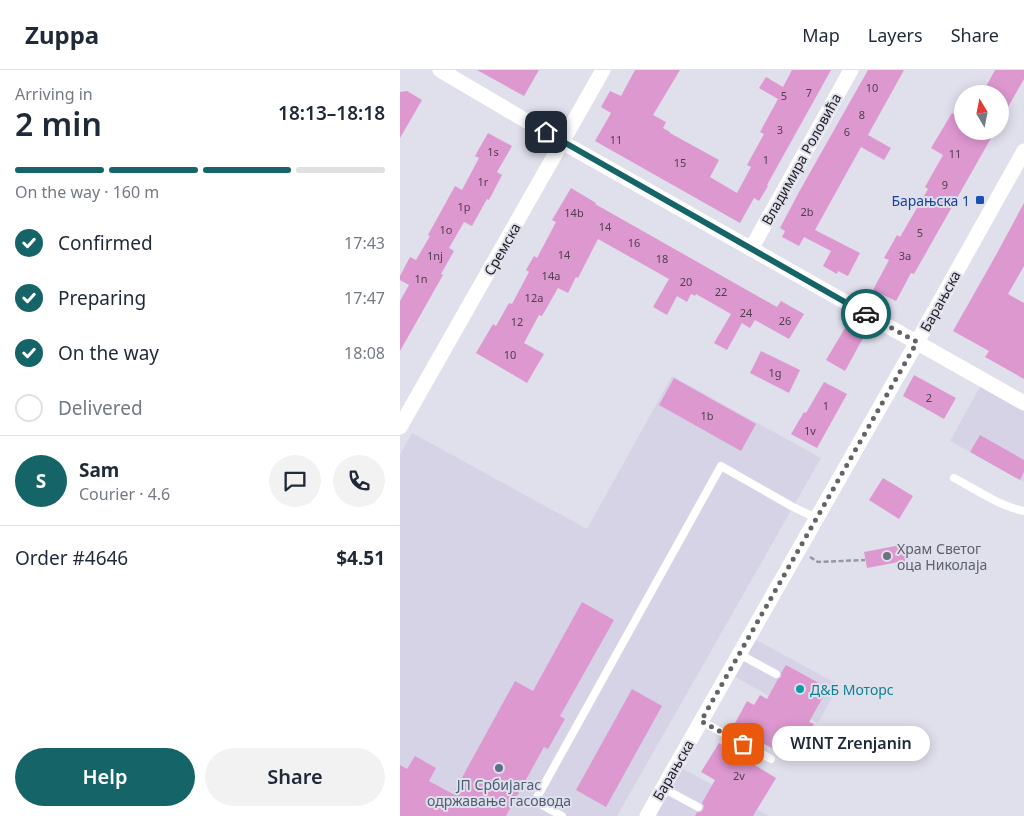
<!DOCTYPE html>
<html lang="en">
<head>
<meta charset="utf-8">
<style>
	:root { --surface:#fff; --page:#f2f2f3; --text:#1f2937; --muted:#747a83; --line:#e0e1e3; --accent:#156467 }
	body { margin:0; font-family:"Noto Sans",sans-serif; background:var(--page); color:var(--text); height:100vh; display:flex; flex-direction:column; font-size:19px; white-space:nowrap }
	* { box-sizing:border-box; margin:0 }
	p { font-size:16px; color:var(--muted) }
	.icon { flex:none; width:28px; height:28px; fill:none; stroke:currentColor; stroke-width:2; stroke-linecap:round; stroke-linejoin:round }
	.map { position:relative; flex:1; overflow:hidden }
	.sheet { display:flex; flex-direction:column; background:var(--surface); width:400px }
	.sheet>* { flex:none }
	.needle { width:32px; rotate:350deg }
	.fabs { position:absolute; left:554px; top:15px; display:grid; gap:10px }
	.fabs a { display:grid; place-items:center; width:55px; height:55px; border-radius:50%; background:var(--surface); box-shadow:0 2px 12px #0003; font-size:25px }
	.pin { position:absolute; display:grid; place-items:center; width:42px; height:42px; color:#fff; margin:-21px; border-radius:10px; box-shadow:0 2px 8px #0006 }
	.courier { position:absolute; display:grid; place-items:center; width:50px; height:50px; margin:-25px; border:4px solid #156467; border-radius:50%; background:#fff; color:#222; box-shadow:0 1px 6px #0007 }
	.bubble { position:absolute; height:35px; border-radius:18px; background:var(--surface); box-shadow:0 2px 12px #0003; font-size:16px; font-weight:600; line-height:35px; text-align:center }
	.head em { font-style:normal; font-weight:600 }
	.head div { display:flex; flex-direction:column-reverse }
	.head { display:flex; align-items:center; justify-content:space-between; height:85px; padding:0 15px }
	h1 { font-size:32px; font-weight:600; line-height:38px }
	.bar { display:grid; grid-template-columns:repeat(4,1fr); gap:8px 5px; align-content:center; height:60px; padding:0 15px }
	.bar i { height:6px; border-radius:4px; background:var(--line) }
	.bar .active { background:var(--accent) }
	.bar p { grid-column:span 4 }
	.line { display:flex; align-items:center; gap:12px; padding:0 15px; border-top:1px solid var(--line) }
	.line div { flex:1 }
	.round { display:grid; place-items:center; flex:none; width:52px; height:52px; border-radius:26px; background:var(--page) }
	ol { padding:0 15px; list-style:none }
	li { display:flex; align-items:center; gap:15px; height:55px }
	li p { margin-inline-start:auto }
	li .icon { padding:5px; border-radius:50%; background:var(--accent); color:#fff; stroke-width:4 }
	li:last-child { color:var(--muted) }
	li i { width:28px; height:28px; border:2px solid var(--line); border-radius:50% }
	.cta { display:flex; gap:10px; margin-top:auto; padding:10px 15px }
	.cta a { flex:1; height:58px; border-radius:30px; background:var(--accent); color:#fff; font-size:20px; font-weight:600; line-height:58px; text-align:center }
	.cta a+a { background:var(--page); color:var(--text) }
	header { display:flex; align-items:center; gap:30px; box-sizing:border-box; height:70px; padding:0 25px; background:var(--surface); border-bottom:1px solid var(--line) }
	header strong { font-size:24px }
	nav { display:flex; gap:28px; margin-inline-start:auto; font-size:18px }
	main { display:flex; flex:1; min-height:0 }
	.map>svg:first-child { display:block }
	.built { fill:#d6d3e7 }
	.building { fill:#de98d0 }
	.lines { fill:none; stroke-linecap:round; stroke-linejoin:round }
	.path { stroke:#9797a0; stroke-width:2.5; stroke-dasharray:5 2.5; stroke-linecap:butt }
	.service { stroke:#fff; stroke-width:8 }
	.minor { stroke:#fff; stroke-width:15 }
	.done { stroke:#63636a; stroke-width:5; stroke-dasharray:0 9 }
	.route { stroke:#156467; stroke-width:6 }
	.transit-dot { fill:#1a4fb4; stroke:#e0dfec; stroke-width:2 }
	.worship-dot { fill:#6b7280; stroke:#e0dfec; stroke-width:2 }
	.culture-dot { fill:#0f9aa8; stroke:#e0dfec; stroke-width:2 }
	.service-dot { fill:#5c6f8a; stroke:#e0dfec; stroke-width:2 }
	.labels { text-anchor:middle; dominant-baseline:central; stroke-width:4; stroke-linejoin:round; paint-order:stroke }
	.number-label { font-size:11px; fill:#503e4f }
	.street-label { font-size:14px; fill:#202024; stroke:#e0dfec }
	.transit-label { font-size:14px; fill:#164399; stroke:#e0dfec; text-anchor:end }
	.worship-label { font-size:14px; fill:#5b616d; stroke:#e0dfec; text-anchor:start }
	.culture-label { font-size:14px; fill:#0d838f; stroke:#e0dfec; text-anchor:start }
	.service-label { font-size:14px; fill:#4e5e75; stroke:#e0dfec }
</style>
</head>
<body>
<header>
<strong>Zuppa</strong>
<nav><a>Map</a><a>Layers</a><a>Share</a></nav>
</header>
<main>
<section class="sheet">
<div class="head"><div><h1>2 min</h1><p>Arriving in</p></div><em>18:13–18:18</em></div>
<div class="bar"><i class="active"></i><i class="active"></i><i class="active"></i><i></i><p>On the way · 160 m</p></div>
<ol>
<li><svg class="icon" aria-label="check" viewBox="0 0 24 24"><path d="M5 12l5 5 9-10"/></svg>Confirmed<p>17:43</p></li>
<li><svg class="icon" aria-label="check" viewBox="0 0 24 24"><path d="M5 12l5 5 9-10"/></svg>Preparing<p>17:47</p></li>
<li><svg class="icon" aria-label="check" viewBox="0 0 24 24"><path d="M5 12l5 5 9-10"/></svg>On the way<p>18:08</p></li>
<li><i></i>Delivered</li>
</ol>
<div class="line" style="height:90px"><b class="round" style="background:var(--accent);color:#fff">S</b><div><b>Sam</b><p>Courier · 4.6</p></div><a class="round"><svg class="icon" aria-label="chat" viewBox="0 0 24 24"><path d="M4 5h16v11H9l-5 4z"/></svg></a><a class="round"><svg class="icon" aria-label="phone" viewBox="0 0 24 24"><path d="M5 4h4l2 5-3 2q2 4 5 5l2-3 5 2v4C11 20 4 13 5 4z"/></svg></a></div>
<div class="line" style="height:65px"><div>Order #4646</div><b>$4.51</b></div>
<div class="cta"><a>Help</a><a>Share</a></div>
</section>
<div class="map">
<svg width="624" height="746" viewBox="0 0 624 746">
	<rect width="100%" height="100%" fill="#e0dfec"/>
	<!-- built -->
	<path class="built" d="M272,306l149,82 -204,358h-217v-361l12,-22 175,96z
		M581,315l43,24v73l-74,-41z
		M349,566l90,49 -21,38 -90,-50z
		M278,696l91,50h-110l-7,-4z"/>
	<!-- building -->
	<path class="building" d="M77,0h62l-15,26z
		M235,0h45l-27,45 13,7 -3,6 7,4v1l49,27 -9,17 27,16 14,-26 -4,-2 17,-31 -4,-2 18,-33 -19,-11 7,-11 17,10 9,-17h39l-64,115 1,1 -9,15 -5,-3 -14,25 -145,-82 16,-28 -10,-6 9,-16 11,5z
		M468,0h36l-36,65 23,13 -7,12 -23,-13 -46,83 45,23 -12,23 -10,-5 -1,3 -14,-8 8,-15 -27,-14 -5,9 -17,-9 3,-6 -5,-3 19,-36z
		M595,0h29v9l-24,42v-27h-18z
		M7,21l15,9 -22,38v-46z
		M552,43l10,6v12h33l-81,143 -3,-1 -15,28 -23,-11 16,-30 -5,-2 13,-23 3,2 28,-48 -3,-2 18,-32 -12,-7z
		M88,63l24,13 -15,26 5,3 -13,25 -2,-1 -15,27 -8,-4 -15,26 5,3 -13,23 2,1 -43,76v-50l9,-16 -9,-5v-4l10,-19 6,3 14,-24 -2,-1 27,-49 7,4 17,-32 -4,-2z
		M171,118l25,15 -1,1 182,103 4,-6 23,13 -15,25 -34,-19 -5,8 -8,-5 -15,27 -13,-7 17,-29 -35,-20 -1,2 -4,-2 -4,8 -10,-6 -10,19 -14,-8 16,-28 -71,-40 -20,39 -2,-1 -8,16 -10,-5 -16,28 -3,-1 -15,28 20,11 -17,29 -51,-30 17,-29 3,2 13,-23 3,1 17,-32 -3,-2 8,-14 3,2 19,-36 -4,-2z
		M624,133v63l-16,28 16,9v76l-39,-22 4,-6 -36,-20 43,-76z
		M445,258l18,10 -18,33 -19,-11z
		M361,281l39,19 -11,23 -39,-20z
		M514,305l42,23 -12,21 -41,-23z
		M274,308l82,46 -15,27 -82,-46z
		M424,312l23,12 -30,54 -26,-14 13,-22 2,1z
		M580,365l44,25v12l-4,8 -50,-28z
		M483,408l30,18 -14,23 -30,-19z
		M506,474l3,16 -42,8 -3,-16z
		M182,532l32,18 -54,96 5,3 -17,30 -4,-2 -38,69h-106v-51l7,4 8,-13 21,12 -7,13 24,13 62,-113 18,10z
		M386,595l42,23 -19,34 5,2 -20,36 -61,-33 14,-26 7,4 6,-10 7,4 11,-20 3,-2v-4z
		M232,619l30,17 -56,101 -30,-17z
		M319,673l57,35 -23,38h-58l2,-4h3l3,-2 1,-4 -2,-3 13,-23 -14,-8z"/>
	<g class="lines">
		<!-- path -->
		<path class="path" d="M410,487l8,5 47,-2"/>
		<!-- service -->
		<path class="service" d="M554,408c23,12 45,28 70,33
			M339,584l37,20
			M301,651l70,38
			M263,718l35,19
			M162,746l-27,-15 186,-335 72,41 23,11"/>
		<!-- minor -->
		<path class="minor" d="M40,0l122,72 462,261
			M351,179l100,-179
			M0,357l203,-357
			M247,746l270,-474 107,-191"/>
	</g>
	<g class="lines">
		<!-- done -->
		<path class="done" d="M343,674l-42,-23 216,-379 -51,-28"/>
		<!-- route -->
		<path class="route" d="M146,62l320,182"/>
	</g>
	<!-- markers -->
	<rect class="transit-dot" x="575" y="125" width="10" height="10" rx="2.5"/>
	<circle class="worship-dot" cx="487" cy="486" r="5"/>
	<circle class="culture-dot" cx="400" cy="619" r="5"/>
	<circle class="service-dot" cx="99" cy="698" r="5"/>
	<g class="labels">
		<!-- number labels -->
		<g class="number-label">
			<text x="472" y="17">10</text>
			<text x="409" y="22">7</text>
			<text x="384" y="25">5</text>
			<text x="462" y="44">8</text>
			<text x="380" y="59">3</text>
			<text x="447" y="61">6</text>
			<text x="216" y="69">11</text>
			<text x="93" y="81">1s</text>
			<text x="555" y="83">11</text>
			<text x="366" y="89">1</text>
			<text x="280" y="92">15</text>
			<text x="83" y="111">1r</text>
			<text x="545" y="114">9</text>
			<text x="64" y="136">1p</text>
			<text x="407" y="141">2b</text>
			<text x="174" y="142">14b</text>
			<text x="205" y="156">14</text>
			<text x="46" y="159">1o</text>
			<text x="520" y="162">5</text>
			<text x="234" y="172">16</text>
			<text x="164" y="184">14</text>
			<text x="35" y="185">1nj</text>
			<text x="505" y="185">3a</text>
			<text x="262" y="188">18</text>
			<text x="151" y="205">14a</text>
			<text x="21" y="208">1n</text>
			<text x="286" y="211">20</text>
			<text x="321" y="221">22</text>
			<text x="134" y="227">12a</text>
			<text x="346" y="242">24</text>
			<text x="385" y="250">26</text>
			<text x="117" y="251">12</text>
			<text x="110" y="284">10</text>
			<text x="375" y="302">1g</text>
			<text x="529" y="327">2</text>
			<text x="426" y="335">1</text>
			<text x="307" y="345">1b</text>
			<text x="410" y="360">1v</text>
			<text x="339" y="705">2v</text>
		</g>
		<!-- street labels -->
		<g class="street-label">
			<text transform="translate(401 89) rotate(-61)">Владимира Роловића</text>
			<text transform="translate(102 179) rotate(-60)">Сремска</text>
			<text transform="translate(540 231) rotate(-61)">Барањска</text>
			<text transform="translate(273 700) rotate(-60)">Барањска</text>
		</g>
		<!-- transit labels -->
		<g class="transit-label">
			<text x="570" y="130">Барањска 1</text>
		</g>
		<!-- worship labels -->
		<g class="worship-label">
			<text x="497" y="478">Храм Светог<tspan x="497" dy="16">оца Николаја</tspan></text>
		</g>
		<!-- culture labels -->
		<g class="culture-label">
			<text x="410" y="619">Д&amp;Б Моторс</text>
		</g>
		<!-- service labels -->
		<g class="service-label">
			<text x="99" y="714">ЈП Србијагас<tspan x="99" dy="16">одржавање гасовода</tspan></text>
		</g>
	</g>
</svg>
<div class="fabs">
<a><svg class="needle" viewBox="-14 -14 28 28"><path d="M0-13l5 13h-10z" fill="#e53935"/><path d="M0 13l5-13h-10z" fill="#747a83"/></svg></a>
</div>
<div class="pin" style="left:343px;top:674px;background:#ea580c"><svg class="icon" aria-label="bag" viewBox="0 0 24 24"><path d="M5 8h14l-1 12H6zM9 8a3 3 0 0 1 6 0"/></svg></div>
<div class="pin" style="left:146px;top:62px;background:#1f2937"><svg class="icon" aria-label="home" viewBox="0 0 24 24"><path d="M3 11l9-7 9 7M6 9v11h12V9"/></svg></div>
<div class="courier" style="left:466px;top:244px"><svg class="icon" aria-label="car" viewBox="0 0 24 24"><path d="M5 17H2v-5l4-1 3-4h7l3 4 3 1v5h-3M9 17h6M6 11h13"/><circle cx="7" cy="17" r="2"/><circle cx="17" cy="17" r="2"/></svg></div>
<div class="bubble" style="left:372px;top:656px;width:158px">WINT Zrenjanin</div>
</div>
</main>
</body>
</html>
